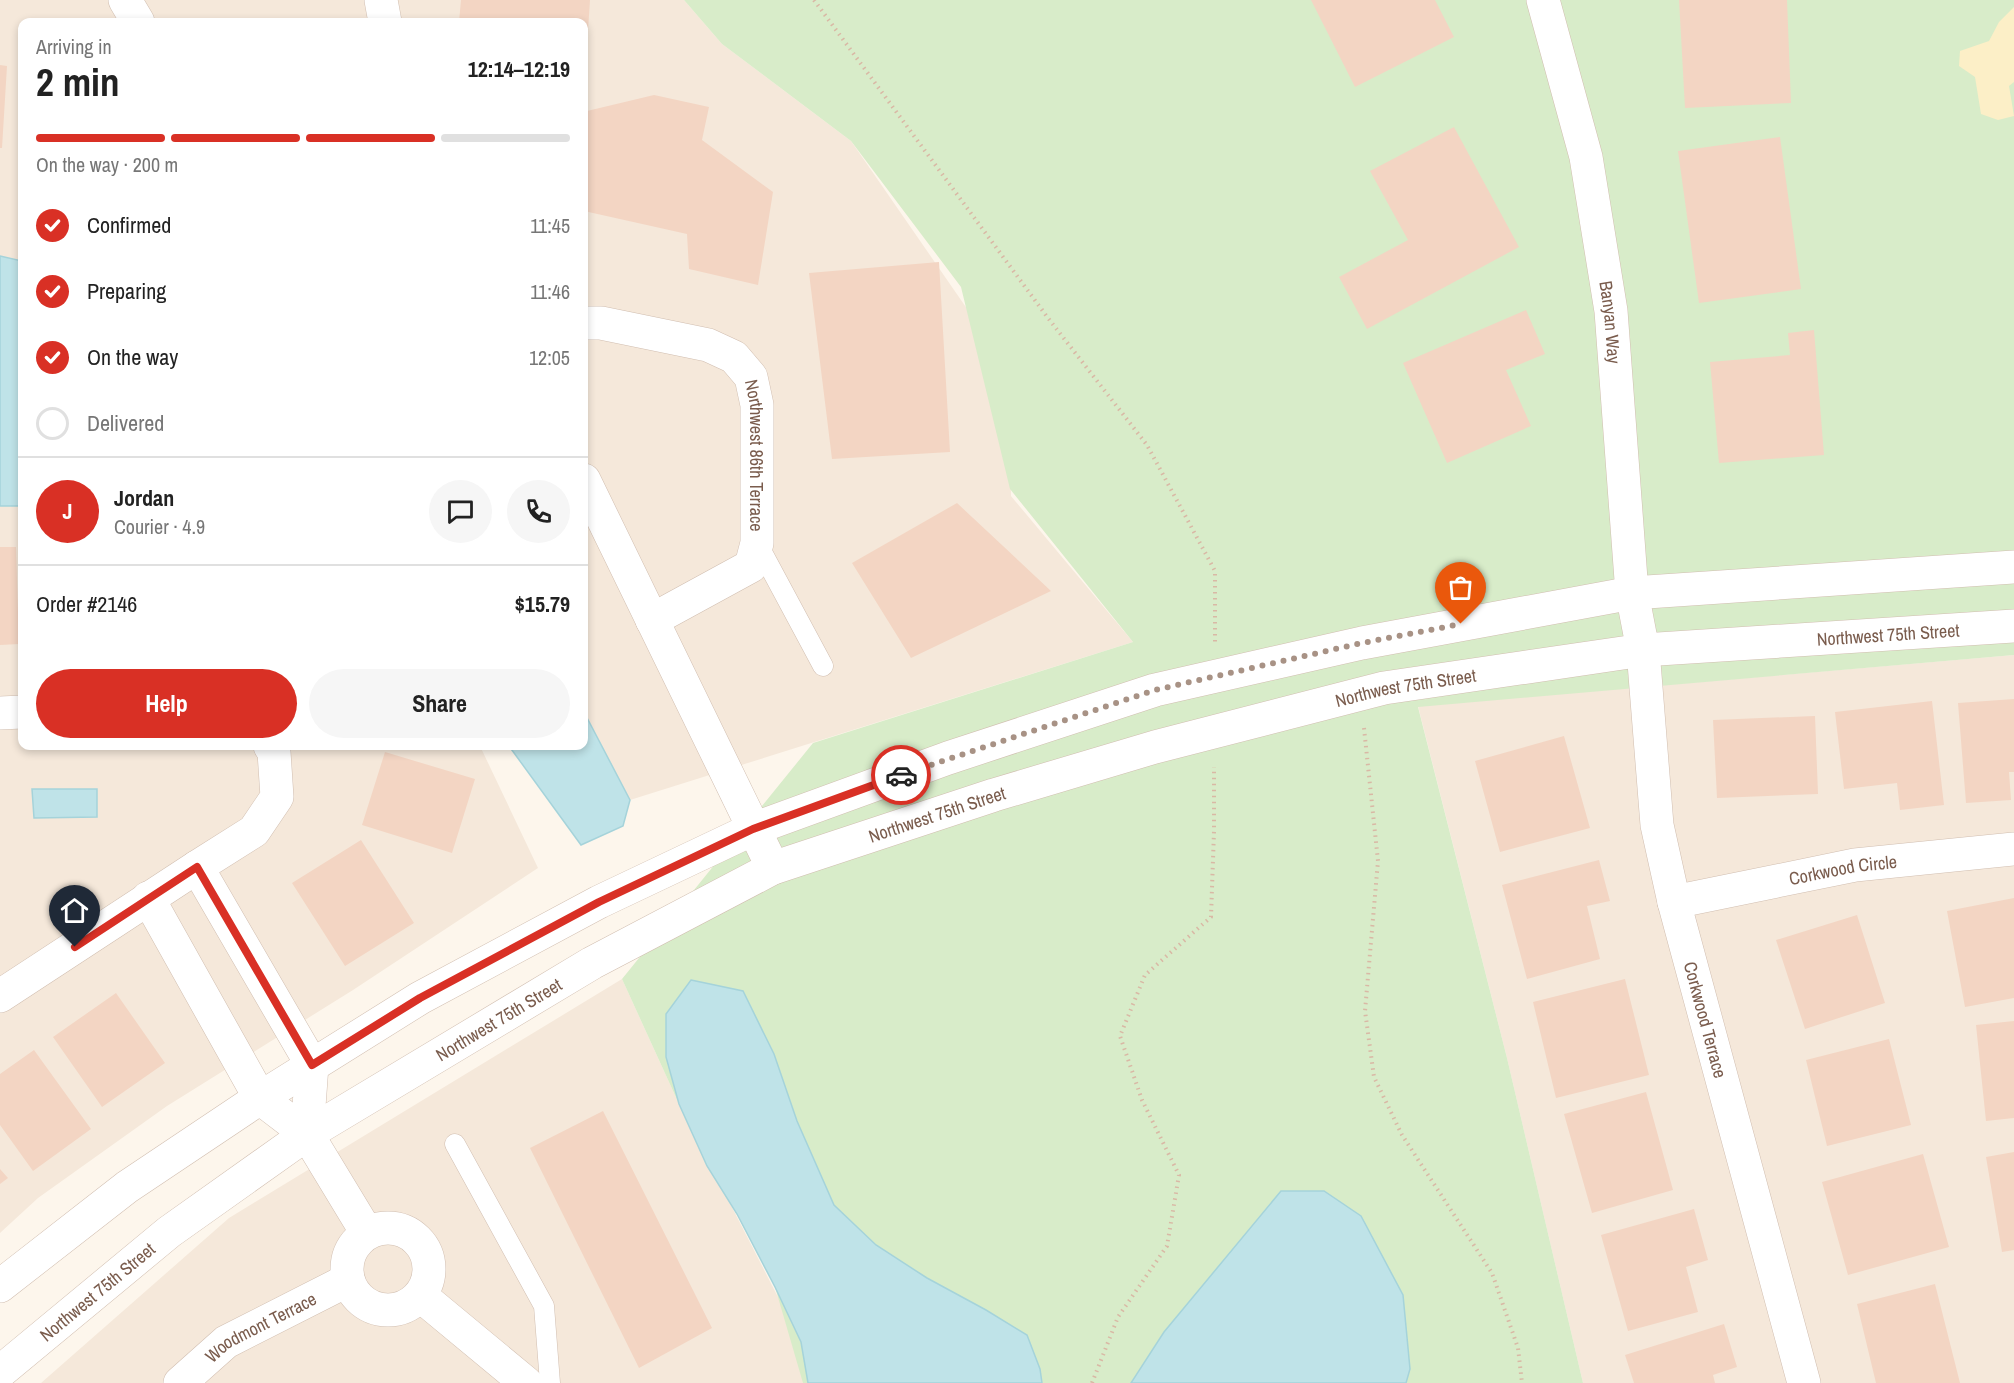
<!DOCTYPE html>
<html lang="en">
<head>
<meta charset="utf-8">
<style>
	:root { --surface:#fff; --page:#f6f6f6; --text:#222; --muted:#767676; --line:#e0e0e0; --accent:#d93025 }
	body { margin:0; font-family:"Archivo Narrow",sans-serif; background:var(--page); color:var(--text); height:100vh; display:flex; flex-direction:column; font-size:22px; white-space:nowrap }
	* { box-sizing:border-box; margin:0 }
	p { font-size:20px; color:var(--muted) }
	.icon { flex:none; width:33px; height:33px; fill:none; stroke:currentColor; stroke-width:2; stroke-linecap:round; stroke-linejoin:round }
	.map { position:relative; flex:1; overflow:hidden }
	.sheet { position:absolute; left:18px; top:18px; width:570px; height:732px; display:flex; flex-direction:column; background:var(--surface); border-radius:12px; box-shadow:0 3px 9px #0003 }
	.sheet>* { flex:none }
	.pin { position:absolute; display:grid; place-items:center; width:51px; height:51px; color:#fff; margin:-62px -26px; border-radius:50% 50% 50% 0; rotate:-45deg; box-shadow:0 0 6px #0007 }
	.pin .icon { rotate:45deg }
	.courier { position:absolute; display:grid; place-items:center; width:60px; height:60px; margin:-30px; border:4px solid #d93025; border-radius:50%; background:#fff; color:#222; box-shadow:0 2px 8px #0007 }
	.headline em { font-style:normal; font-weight:700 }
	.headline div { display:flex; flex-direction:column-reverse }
	.headline { display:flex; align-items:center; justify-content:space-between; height:102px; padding:0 18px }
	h1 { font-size:39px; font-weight:700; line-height:45px }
	.bar { display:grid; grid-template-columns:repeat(4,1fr); gap:9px 6px; align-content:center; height:72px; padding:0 18px }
	.bar i { height:8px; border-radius:4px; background:var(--line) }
	.bar .on { background:var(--accent) }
	.bar p { grid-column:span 4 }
	.line { display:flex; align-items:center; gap:15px; padding:0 18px; border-top:2px solid var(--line) }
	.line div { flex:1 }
	.round { display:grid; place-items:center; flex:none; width:63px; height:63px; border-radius:32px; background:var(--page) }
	ol { padding:0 18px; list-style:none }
	li { display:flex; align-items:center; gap:18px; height:66px }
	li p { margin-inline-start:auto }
	li .icon { padding:6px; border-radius:50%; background:var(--accent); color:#fff; stroke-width:4 }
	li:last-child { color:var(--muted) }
	li i { width:33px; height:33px; border:3px solid var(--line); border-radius:50% }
	.cta { display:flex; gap:12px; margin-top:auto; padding:12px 18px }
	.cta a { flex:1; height:69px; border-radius:36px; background:var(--accent); color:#fff; font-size:24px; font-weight:700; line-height:69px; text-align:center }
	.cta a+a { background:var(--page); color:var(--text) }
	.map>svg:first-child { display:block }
	.residential { fill:#f5e8da }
	.green { fill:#d8ecc9 }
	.sand { fill:#fcefc7 }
	.water { fill:#bfe3e8; stroke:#a5d3da; stroke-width:1.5 }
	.building { fill:#f3d5c3 }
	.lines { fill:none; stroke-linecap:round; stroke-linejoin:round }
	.service-casing { stroke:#d1beb0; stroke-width:21 }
	.minor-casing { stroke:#d1beb0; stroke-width:34 }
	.tertiary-casing { stroke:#d1beb0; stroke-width:34 }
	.path { stroke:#d9b8a5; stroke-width:4; stroke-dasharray:1.5 4.5; stroke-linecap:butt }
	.service { stroke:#fff; stroke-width:20 }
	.minor { stroke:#fff; stroke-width:33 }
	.tertiary { stroke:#fff; stroke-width:33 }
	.done { stroke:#a89285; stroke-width:6; stroke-dasharray:0 10.8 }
	.route { stroke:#d93025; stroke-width:8 }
	.labels { text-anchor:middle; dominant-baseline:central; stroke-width:5; stroke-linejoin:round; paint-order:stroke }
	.street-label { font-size:18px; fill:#7a5c4d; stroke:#fffaf3 }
</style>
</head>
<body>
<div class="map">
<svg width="2014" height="1383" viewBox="0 0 2014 1383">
	<rect width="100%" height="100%" fill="#fdf6ec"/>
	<!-- residential -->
	<path class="residential" d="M0,0h684l38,44 129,97 157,227 3,128 122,146 -503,158 -46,-88v-690h-562v239l-22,-5z
		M0,506h22v240h458l58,122 -185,122 -186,116 -129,92 -38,35z
		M2014,655v728h-431l-76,-325 -89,-352z
		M622,979l57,125 122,238 9,41h-769l188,-165z"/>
	<!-- green -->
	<path class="green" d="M684,0h1330v655l-596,52 89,351 76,325h-780l-28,-96 -96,-183 -57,-125 191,-236 320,-101 -123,-153 -49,-202 -110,-146 -129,-97z"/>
	<!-- sand -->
	<path class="sand" d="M2014,7v75l-5,4 5,30 -16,4 -17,-6 -6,-37 -16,-11 1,-15 29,-10 10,-19z"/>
	<!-- water -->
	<path class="water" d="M0,256l22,5v245h-22z
		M584,712l46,88 -7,26 -42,19 -72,-99h75z
		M32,789h65v28l-63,1z
		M691,980l52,11 31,63 23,67 37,84 42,40 51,33 59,32 41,25 13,34 2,14h-234l-7,-41 -26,-55 -38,-73 -30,-48 -28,-62 -13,-47v-43z
		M1281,1191h43l37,25 42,79 7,74 -4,14h-275l33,-51z"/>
	<!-- building -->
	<path class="building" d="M461,0h129l-3,46h-3v-24h-125z
		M1311,0h124l19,37 -99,50z
		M1679,0h108l4,103 -106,5z
		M0,65l7,1 -5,82h-2z
		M654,95l55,12 -7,33 71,52 -15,93 -69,-16 -2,-35 -103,-23v-85l3,-15z
		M1454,127l65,120 -152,82 -28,-52 69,-37 -38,-69z
		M1780,137l21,152 -102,14 -21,-152z
		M939,262l11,190 -118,7 -23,-186z
		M1526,310l19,44 -39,16 25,56 -84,37 -44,-100z
		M1814,330l10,125 -105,8 -9,-101 80,-7 -2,-22z
		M957,503l94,88 -140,67 -59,-95z
		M0,547h16l3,97 -19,1z
		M2014,699v73h-5l2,28 -45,3 -8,-100z
		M1932,701l12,104 -44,5 -3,-27 -53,6 -9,-77z
		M1815,716l3,78 -101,4 -4,-78z
		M1564,736l26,92 -90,24 -25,-91z
		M385,752l90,27 -23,74 -90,-28z
		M361,840l53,83 -69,43 -53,-83z
		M1599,860l11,41 -23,5 13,53 -73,20 -25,-94z
		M2014,898v100l-49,9 -18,-96z
		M1857,915l28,88 -80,26 -29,-89z
		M1625,979l24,96 -93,23 -23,-96z
		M116,993l49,70 -63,44 -49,-70z
		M2014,1021v97l-28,3 -10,-96z
		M1889,1039l22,86 -84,21 -21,-86z
		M34,1050l57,79 -58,42 -33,-46v-51z
		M1646,1092l27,98 -81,23 -28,-99z
		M603,1111l109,217 -73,40 -109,-220z
		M2014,1152v98l-12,2 -16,-95z
		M1923,1154l26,93 -101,28 -26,-93z
		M0,1169l8,9 -8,6z
		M1694,1209l14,51 -22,7 12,45 -70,19 -27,-96z
		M1935,1284l25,99h-84l-19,-79z
		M1724,1324l13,43 -24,8 2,8h-81l-9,-28z"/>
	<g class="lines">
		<!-- service casing -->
		<g class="service-casing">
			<path id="service" d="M757,543l66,123
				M455,1144l89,162 6,77"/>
		</g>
		<!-- minor casing -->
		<g class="minor-casing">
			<g id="minor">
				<path d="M125,0l13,22"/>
				<path d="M381,0l4,22"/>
				<path id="s1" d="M1543,0l43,157 25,154 21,282 11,57 14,175 17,77 130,481"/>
				<path id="s2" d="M584,323h17l107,22 26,12 17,20 6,28v138l-6,23 -99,54"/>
				<path d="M584,480l189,388"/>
				<path d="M0,713l22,-1"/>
				<path d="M197,867l115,198 -5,69"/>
				<path d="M148,898l112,200 47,36 60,99"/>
				<path id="s3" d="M1674,902l181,-37 159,-16"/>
				<path d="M0,996l197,-129 57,-36 23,-34 -3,-45 -4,-6"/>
				<circle cx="388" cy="1269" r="41"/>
				<path d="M421,1296l105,87"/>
				<path id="s4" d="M180,1383l46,-41 122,-62"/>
			</g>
		</g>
		<!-- tertiary casing -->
		<g class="tertiary-casing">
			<g id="tertiary">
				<path d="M0,1286l127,-99 133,-89 160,-100 179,-96 154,-73 195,-71 207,-68 207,-47 270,-50 382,-26"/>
				<path id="s5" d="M0,1372l169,-140 138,-98 285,-171 181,-95 221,-73 161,-48 229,-59 259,-38 371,-24"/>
			</g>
		</g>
		<!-- path -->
		<path class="path" d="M814,0l234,318 99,127 68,126v71
			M1364,728l14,133 -13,150 9,66 28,58 90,138 26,75 4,35
			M1092,1383l26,-66 49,-71 12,-71 -37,-75 -22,-64 25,-61 66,-58 3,-86v-64"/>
		<!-- service -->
		<use href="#service" class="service"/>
		<!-- minor -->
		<use href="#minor" class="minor"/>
		<!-- tertiary -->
		<use href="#tertiary" class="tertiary"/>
	</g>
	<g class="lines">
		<!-- done -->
		<path class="done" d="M901,775l254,-85 207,-47 99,-19"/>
		<!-- route -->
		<path class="route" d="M75,947l122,-80 115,198 108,-67 179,-96 154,-73 148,-54"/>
	</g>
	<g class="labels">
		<!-- street labels -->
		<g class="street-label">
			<text stroke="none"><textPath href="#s1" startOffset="330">Banyan Way</textPath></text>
			<text stroke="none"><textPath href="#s2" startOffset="260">Northwest 86th Terrace</textPath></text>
			<text stroke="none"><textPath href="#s5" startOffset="2070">Northwest 75th Street</textPath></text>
			<text stroke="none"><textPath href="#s5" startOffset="1584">Northwest 75th Street</textPath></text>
			<text stroke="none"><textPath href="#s5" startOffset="1098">Northwest 75th Street</textPath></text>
			<text stroke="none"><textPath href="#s3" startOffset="172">Corkwood Circle</textPath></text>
			<text stroke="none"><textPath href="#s5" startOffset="612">Northwest 75th Street</textPath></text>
			<text stroke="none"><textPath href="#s1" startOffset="1036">Corkwood Terrace</textPath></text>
			<text stroke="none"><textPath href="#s5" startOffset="126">Northwest 75th Street</textPath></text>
			<text stroke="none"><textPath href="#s4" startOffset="99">Woodmont Terrace</textPath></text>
		</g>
	</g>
</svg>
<div class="pin" style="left:1461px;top:624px;background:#ea580c"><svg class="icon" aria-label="bag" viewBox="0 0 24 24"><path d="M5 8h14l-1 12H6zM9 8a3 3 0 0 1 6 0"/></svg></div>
<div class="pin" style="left:75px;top:947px;background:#1f2937"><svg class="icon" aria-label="home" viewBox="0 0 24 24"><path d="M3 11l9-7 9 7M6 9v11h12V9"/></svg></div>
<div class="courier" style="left:901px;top:775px"><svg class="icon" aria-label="car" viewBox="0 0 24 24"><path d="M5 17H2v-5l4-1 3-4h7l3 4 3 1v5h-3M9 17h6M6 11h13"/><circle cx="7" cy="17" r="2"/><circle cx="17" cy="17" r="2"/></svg></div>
<section class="sheet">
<div class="headline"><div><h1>2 min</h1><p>Arriving in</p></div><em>12:14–12:19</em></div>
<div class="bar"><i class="on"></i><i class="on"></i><i class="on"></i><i></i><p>On the way · 200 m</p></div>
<ol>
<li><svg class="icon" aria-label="check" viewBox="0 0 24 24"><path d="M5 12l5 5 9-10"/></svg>Confirmed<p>11:45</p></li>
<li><svg class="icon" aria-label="check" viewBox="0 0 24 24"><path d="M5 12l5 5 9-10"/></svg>Preparing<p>11:46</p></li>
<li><svg class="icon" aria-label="check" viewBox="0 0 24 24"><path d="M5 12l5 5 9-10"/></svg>On the way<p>12:05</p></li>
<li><i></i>Delivered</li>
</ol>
<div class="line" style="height:108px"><b class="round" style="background:var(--accent);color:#fff">J</b><div><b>Jordan</b><p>Courier · 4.9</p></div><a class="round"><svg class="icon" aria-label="chat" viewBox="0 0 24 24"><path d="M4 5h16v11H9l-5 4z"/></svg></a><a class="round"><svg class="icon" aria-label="phone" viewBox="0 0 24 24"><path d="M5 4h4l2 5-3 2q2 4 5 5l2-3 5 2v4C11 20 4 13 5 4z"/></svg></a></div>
<div class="line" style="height:78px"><div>Order #2146</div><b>$15.79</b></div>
<div class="cta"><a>Help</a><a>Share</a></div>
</section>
</div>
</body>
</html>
